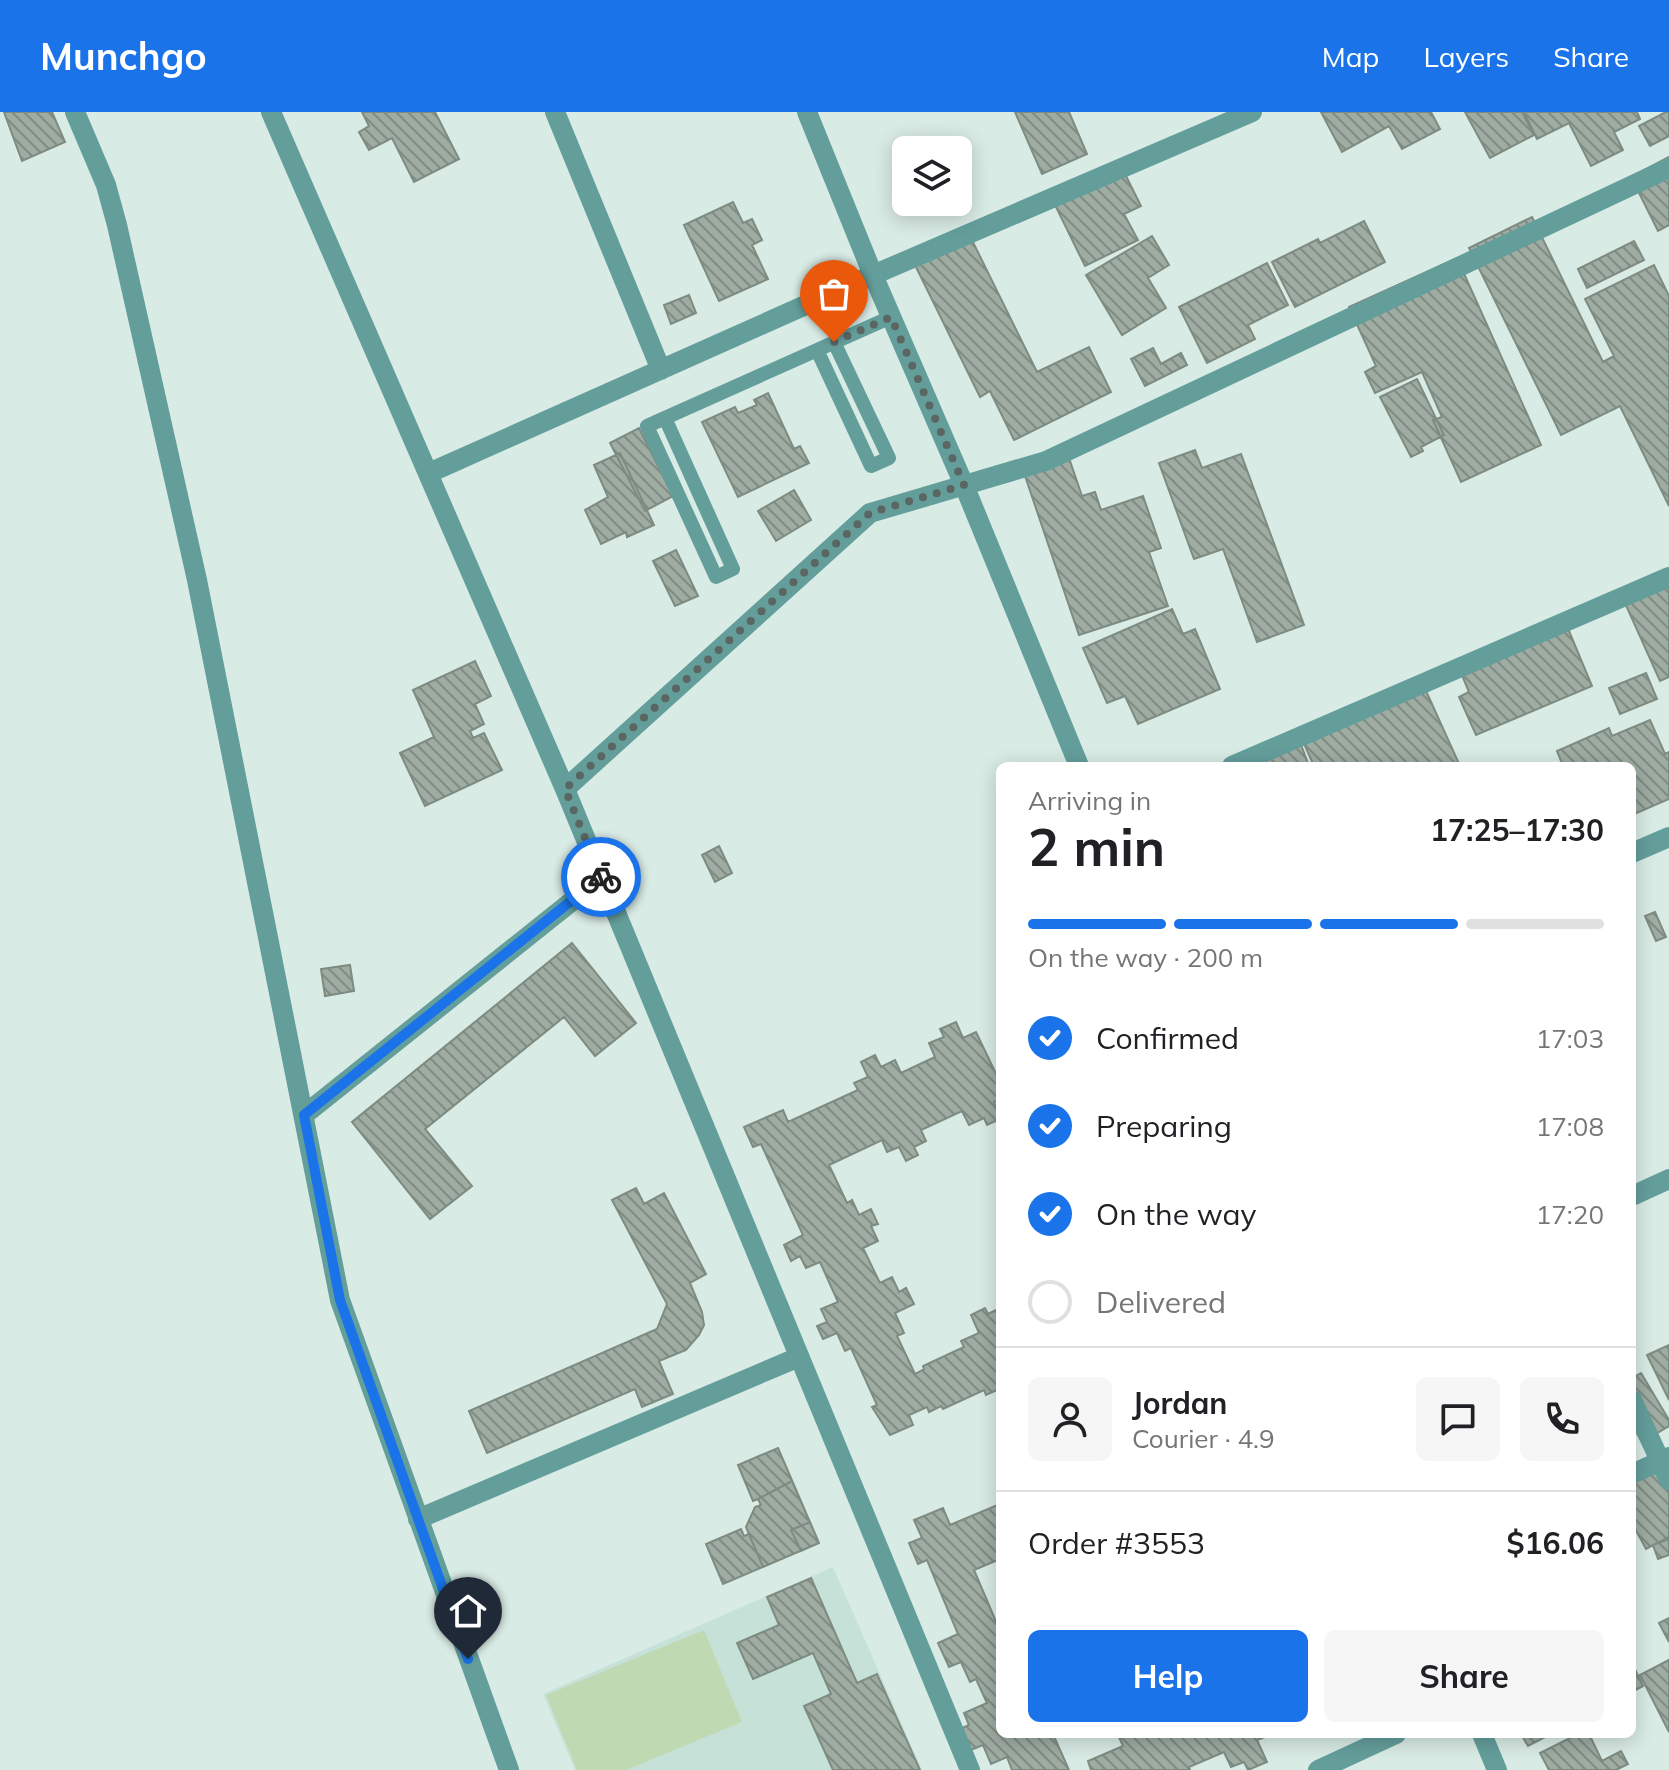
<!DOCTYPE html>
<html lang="en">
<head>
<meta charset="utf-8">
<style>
	:root { --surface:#fff; --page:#f6f6f6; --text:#202124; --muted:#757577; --line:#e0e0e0; --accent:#1a73e8 }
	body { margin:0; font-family:Mulish,sans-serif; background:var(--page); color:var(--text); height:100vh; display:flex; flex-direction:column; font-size:30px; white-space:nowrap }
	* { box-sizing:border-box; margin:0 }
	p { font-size:26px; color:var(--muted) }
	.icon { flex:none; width:44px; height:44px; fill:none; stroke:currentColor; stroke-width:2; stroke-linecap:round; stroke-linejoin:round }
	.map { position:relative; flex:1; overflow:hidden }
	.details { position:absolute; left:996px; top:650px; width:640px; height:976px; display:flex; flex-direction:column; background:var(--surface); border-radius:12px; box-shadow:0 4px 20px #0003 }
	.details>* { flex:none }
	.buttons { position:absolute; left:892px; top:24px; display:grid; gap:16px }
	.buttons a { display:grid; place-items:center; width:80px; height:80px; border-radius:12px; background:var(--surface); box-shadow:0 4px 20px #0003; font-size:40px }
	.pin { position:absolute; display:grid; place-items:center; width:68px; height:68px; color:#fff; margin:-82px -34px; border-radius:50% 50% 50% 0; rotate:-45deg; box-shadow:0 0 8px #0007 }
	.pin .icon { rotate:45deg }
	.courier { position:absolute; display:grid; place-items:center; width:80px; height:80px; margin:-40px; border:6px solid #1a73e8; border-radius:50%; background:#fff; color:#222; box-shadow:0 2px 10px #0007 }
	.headline em { font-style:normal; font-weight:700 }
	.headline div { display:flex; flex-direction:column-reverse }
	.headline { display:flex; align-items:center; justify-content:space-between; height:136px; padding:0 32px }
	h1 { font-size:52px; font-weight:700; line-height:60px }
	.bar { display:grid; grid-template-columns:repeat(4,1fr); gap:12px 8px; align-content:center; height:96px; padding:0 32px }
	.bar i { height:10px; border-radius:6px; background:var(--line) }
	.bar .on { background:var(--accent) }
	.bar p { grid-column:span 4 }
	.line { display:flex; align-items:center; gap:20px; padding:0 32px; border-top:2px solid var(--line) }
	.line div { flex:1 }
	.round { display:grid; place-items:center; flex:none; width:84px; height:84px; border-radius:12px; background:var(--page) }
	ol { padding:0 32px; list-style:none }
	li { display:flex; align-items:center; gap:24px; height:88px }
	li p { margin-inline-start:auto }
	li .icon { padding:8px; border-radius:50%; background:var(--accent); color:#fff; stroke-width:4 }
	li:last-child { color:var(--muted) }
	li i { width:44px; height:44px; border:4px solid var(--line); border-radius:50% }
	.primary-button { display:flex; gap:16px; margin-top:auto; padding:16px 32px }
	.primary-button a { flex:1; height:92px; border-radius:12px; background:var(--accent); color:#fff; font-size:32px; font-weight:700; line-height:92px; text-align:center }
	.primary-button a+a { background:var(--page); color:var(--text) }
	header { display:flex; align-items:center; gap:48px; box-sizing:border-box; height:112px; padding:0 40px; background:var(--accent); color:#fff }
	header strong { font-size:38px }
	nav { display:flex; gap:44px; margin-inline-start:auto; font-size:28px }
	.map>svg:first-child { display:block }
	.built { fill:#c6e1d8 }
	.pitch { fill:#bfdab2 }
	.building { fill:url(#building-back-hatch); stroke:#7d8b81; stroke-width:2 }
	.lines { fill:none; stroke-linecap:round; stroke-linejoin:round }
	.service { stroke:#649e9b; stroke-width:14 }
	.minor { stroke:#649e9b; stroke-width:20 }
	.tertiary { stroke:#649e9b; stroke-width:20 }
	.done { stroke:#5b6662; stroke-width:8; stroke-dasharray:0 14.4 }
	.route { stroke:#1a73e8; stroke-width:10 }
</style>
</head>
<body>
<header>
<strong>Munchgo</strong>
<nav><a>Map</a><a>Layers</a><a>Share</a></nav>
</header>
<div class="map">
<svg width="1669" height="1658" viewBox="0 0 1669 1658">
	<defs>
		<pattern id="building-back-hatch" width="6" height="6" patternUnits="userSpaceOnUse" patternTransform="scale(2)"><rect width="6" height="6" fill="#9eaca2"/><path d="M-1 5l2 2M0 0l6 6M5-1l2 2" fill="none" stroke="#808b83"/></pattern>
	</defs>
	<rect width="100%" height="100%" fill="#d9ebe5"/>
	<!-- built -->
	<path class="built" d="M833,1455l89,203h-347l-32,-76z"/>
	<!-- pitch -->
	<path class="pitch" d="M704,1518l38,92 -116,48h-49l-31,-75z"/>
	<!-- building -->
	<path class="building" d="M4,0h48l13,30 -43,19z
		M362,0h73l24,47 -45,23 -22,-44 -23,12 -10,-18 10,-6z
		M1015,0h54l18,42 -45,20z
		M1321,0h110l9,17 -38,20 -13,-23 -47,26z
		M1465,0h57l12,23 -44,23z
		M1524,0h113l3,7 -26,13 9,18 -32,16 -22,-43 -32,16z
		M1666,0h3v24l-19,10 -11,-20z
		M1669,45v68l-11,6 -27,-54z
		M1123,58l18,36 -17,8 14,26 -53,26 -30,-61z
		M733,90l10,21 9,-4 10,21 -10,5 16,34 -49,22 -35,-76z
		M1532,105l71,145 11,-6 -29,-57 69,-34 15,31v210l-49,-100 -59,29 -92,-187z
		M1364,109l21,41 -90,45 -23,-45 46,-23 2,4z
		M968,120l69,140 52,-25 22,45 -97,48 -24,-49 -10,6 -68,-138z
		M1152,124l17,29 -21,13 18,30 -44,27 -36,-60z
		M1634,129l10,19 -57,28 -9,-19z
		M1457,146l84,187 -80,37 -28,-62 9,-3 -20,-45 -47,21 -10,-21 11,-6 -27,-59z
		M1267,151l21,42 -40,20 7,14 -48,24 -28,-56z
		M689,183l7,18 -25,11 -7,-19z
		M1153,236l8,16 20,-11 6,12 -42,21 -14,-27z
		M1417,267l27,56 -23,12 2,4 -12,6 -31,-60z
		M768,281l26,56 6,-3 9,17 -71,34 -36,-75 33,-15 3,6 19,-8 -3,-5z
		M639,316l34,68 -28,15 -35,-68z
		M1195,338l7,18 39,-14 63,171 -47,17 -34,-93 -29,10 -35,-96z
		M620,341l34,72 -27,12 -1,-5 -25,12 -16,-34 23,-13 -14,-32z
		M1069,346l13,38 13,-4 6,18 42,-14 18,52 -12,4 19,54 -89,29 -55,-162z
		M794,378l17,30 -35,21 -18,-30z
		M676,438l22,46 -23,10 -22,-45z
		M1669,458v107l-9,4 -40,-89z
		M1172,497l11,25 12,-5 25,60 -82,35 -13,-28 -18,7 -24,-55z
		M1564,507l28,67 -116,49 -17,-38 10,-5 -10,-24z
		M475,549l16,35 -16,8 9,20 -14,7 3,7 11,-5 18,37 -77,36 -25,-53 34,-16 -21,-47z
		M1646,561l11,26 -37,15 -11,-26z
		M1422,570l38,84h-146l-13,-29z
		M1650,608l15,34 4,-2v47l-37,16v-49h-69l-6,-15 52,-23 3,8z
		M1300,630l9,24h-48l-3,-7z
		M719,734l13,27 -17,9 -13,-27z
		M1655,800l11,25 -10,4 -11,-25z
		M572,831l64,80 -41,33 -31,-39 -139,112 47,57 -42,33 -78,-97z
		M350,853l4,26 -29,5 -4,-27z
		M956,910l7,16 13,-6 24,50v17l-6,3 6,17 -13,6 -3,-7 -15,7 -7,-14 -41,19 5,11 -12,6 4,8 -12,6 -7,-14 -12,5 -5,-12 -53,25 18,38 5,-3 7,15 12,-6 7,15 -7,2 7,15 -15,7 17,35 12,-6 7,15 7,-4 8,16 -19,9 9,20 -7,3 18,38 9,-5 -1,-3 41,-19 -3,-6 18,-8 -8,-18 14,-7 3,6 12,-6v83l-1,-2 -13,6 -2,-5 -41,19 -2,-3 -12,6 -2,-5 -18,8 4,10 -23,10 -18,-28 5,-2 -26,-57 -6,3 -8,-18 -14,6 -6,-13 10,-4 -6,-13 17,-7 -18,-40 -14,6 -6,-12 -9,5 -7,-16 19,-10 -42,-91 -8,3 -9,-20 39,-17 5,12 70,-32 -4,-7 14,-6 -7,-15 14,-7 6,12 14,-7 6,13 34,-16 -6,-14 15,-6 -4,-8z
		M636,1076l8,16 20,-11 42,81 -16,9 12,29 2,13 -5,10 -13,15 -27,11 14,33 -31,13 -7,-18 -148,64 -18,-42 188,-82 10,-25 -55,-104z
		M1669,1233v55l-22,-45z
		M1641,1261l28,47v6l-27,16 -10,-17v-47z
		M778,1336l41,95 -96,41 -17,-40 35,-15 3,7 5,-2 -3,-7 9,-20 6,-2 -3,-6 -5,2 -15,-36z
		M1669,1351v74l-23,12 -14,-26v-58z
		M792,1369l27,62 -56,24 -17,-40 9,-20 6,-2 -3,-6z
		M1000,1392v55l-26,11 26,61v103h53l16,36h-57l-5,-13 -16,7 -8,-19 -12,5 -9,-22 7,-3 -5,-12 23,-10 -11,-24 -6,3 -9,-20 -12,5 -11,-24 20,-9 -31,-74 -9,4 -9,-21 13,-5 -8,-18 29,-12 7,17z
		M810,1410l9,21 -18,8 -10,-21z
		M1669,1427v16l-11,4 -5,-14z
		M811,1466l46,105 20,-9 43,96h-87l-29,-64 27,-12 -18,-41 -60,26 -16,-36 42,-18 -12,-28z
		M1669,1506v24l-10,-19z
		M1669,1548v72l-29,-57z
		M1632,1551l11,23 -11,6z
		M1121,1622h148l1,1 -13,5 10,22 -19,8 -4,-8 -13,5 -7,-15 -35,15 1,3h-99l-3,-9 35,-15 -5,-11z
		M1521,1622h30l-23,12z
		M1578,1622h11l13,27 19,-10 7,13 -12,6h-67l-9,-17z"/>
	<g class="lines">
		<!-- service -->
		<path class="service" d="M817,238l54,116 18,-8 -55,-116
			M665,306l68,151 -17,8 -69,-151 244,-109"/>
		<!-- minor -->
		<path class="minor" d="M75,0l31,73 11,40 80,355 143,720 169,470
			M271,0l294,677 405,981
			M555,0l106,258
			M429,361l444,-198 379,-163
			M1232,654l437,-189
			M565,677l305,-276 176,-52 623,-293
			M1632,741l37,-16
			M304,1003l297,-237
			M1632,1084l37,-17
			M1632,1288l37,80
			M1632,1362l37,-17
			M418,1407l381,-162
			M1318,1658l78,-36"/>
		<!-- tertiary -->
		<path class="tertiary" d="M807,0l66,163 91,210 115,281
			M1482,1622l15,36"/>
	</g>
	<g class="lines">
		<!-- done -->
		<path class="done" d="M601,765l-36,-88 305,-276 94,-28 -73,-168 -57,25"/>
		<!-- route -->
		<path class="route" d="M468,1547l-128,-359 -36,-185 297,-238"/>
	</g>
</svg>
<div class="buttons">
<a><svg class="icon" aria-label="layers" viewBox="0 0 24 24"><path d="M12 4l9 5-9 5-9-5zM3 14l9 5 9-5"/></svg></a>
</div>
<div class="pin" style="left:834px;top:230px;background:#ea580c"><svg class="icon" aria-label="bag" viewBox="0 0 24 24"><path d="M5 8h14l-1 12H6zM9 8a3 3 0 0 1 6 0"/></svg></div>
<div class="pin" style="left:468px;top:1547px;background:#1f2937"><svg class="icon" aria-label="home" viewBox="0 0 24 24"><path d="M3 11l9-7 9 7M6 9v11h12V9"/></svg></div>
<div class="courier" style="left:601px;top:765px"><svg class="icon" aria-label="bike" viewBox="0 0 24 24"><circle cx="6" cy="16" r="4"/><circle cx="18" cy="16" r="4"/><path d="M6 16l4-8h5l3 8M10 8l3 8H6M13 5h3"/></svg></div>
<section class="details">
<div class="headline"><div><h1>2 min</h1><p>Arriving in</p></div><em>17:25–17:30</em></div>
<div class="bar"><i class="on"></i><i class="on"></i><i class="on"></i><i></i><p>On the way · 200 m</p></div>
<ol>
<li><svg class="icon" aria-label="check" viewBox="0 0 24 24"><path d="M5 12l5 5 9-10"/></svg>Confirmed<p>17:03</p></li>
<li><svg class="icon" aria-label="check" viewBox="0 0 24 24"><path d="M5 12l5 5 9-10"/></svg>Preparing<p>17:08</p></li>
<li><svg class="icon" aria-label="check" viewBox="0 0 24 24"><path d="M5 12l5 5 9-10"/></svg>On the way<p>17:20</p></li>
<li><i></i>Delivered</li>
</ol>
<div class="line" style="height:144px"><a class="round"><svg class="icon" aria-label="person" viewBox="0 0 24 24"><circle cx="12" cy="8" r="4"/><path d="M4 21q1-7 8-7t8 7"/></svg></a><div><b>Jordan</b><p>Courier · 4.9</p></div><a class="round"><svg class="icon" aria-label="chat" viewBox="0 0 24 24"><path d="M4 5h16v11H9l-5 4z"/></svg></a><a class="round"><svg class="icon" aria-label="phone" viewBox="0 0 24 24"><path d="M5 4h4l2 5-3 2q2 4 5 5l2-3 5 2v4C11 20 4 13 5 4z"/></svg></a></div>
<div class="line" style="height:104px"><div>Order #3553</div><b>$16.06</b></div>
<div class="primary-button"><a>Help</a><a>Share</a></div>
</section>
</div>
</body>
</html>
